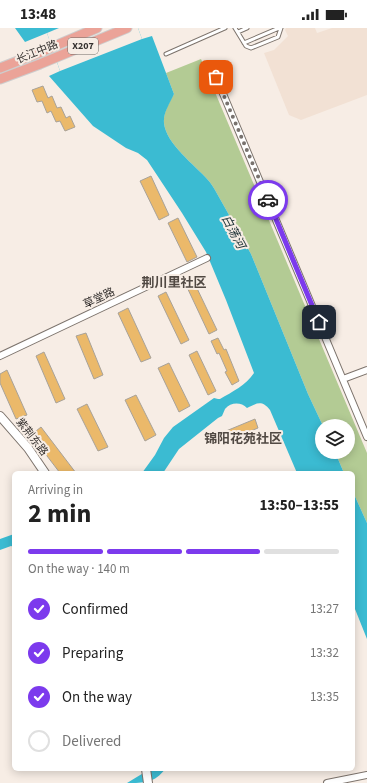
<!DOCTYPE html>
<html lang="en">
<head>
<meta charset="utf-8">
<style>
	:root { --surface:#fff; --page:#f6f6f6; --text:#222; --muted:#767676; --line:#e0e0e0; --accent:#7c3aed }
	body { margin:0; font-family:"Source Sans 3","Noto Sans SC",sans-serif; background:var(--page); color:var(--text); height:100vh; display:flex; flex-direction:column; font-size:15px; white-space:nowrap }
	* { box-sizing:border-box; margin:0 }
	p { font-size:13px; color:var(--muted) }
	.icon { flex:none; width:22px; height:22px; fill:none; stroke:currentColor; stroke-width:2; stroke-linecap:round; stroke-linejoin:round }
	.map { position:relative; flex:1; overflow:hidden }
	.drawer { position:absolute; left:12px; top:443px; width:343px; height:300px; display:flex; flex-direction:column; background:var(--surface); border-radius:6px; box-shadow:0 2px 10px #0003 }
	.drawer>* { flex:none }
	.controls { position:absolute; left:315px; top:391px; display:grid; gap:8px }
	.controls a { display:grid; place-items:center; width:40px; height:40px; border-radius:50%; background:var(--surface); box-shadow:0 2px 10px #0003; font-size:20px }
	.pin { position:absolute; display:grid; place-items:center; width:34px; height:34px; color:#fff; margin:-17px; border-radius:8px; box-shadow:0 2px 6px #0006 }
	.courier { position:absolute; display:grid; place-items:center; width:40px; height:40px; margin:-20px; border:3px solid #7c3aed; border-radius:50%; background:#fff; color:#222; box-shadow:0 1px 5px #0007 }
	.overview em { font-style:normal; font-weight:700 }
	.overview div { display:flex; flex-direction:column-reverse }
	.overview { display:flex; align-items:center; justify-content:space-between; height:68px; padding:0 16px }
	h1 { font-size:26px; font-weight:700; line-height:30px }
	.bar { display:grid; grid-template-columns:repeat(4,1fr); gap:6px 4px; align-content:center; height:48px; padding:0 16px }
	.bar i { height:5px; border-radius:3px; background:var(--line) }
	.bar .on { background:var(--accent) }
	.bar p { grid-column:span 4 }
	ol { padding:0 16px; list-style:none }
	li { display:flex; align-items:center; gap:12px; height:44px }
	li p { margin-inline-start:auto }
	li .icon { padding:4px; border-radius:50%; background:var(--accent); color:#fff; stroke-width:4 }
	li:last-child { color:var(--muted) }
	li i { width:22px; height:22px; border:2px solid var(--line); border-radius:50% }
	.status { display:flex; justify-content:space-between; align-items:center; height:28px; padding:0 20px; background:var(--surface); direction:ltr }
	.status svg { height:11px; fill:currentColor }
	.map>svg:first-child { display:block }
	.built { fill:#f2e1d4 }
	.green { fill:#b3cb94 }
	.water { fill:#3bbbd2 }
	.pier { fill:#f7ede5 }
	.building { fill:#ebb96a; stroke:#a8a299 }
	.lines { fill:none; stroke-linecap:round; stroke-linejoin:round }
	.lane-casing { stroke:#7c736c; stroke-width:5 }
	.street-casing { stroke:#7c736c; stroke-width:8 }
	.secondary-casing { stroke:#7c736c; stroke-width:10 }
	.primary-casing { stroke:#cecdcd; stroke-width:11 }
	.lane { stroke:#fff; stroke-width:3 }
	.street { stroke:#fff; stroke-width:6 }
	.secondary { stroke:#fff; stroke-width:8 }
	.primary { stroke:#eba398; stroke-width:9 }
	.done { stroke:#78726e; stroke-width:4; stroke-dasharray:0 7.2 }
	.route { stroke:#7c3aed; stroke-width:5 }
	.labels { text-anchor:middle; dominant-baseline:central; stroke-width:4; stroke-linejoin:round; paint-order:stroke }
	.shield { fill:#f7ede5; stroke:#6e6965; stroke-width:1 }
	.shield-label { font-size:10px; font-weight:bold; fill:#34302e }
	.street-label { font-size:11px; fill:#34302e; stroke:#f7ede5 }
	.water-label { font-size:12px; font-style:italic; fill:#192e33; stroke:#f7ede5 }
	.quarter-label { font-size:13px; font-weight:bold; fill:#514943; stroke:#f7ede5 }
</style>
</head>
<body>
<div class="status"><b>13:48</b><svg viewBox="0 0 49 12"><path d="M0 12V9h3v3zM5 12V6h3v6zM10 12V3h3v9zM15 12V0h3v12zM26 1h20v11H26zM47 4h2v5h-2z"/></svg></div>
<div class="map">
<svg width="367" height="755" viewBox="0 0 367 755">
	<rect width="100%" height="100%" fill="#f7ede5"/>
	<!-- built -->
	<path class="built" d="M286,0h29l2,5 15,-5h35v67l-66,25 -12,-5 -25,-62 10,-3 14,-14 -3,-6z"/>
	<!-- green -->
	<path class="green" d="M201,31l166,394v70l-14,-31v-19h-9l-9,-21h13v-26h-25l-15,-32 -57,-140 -36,-64c-2,-3 -4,-7 -7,-10 -13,-15 -42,-36 -44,-57 -1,-10 5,-20 10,-29l-8,-21z"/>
	<!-- water -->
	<path class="water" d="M15,0h123l4,11 10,-3 22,58c-4,9 -11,19 -10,29 2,21 31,42 44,57 3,3 5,7 7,10l36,64 57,140 15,32h-1v26h13l9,21h-47l-27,-63c-8,-10 -13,-7 -23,-2 -6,-6 -16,-6 -22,1 -1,2 -2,5 -3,7l-4,2 -39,31 -16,24h-21l13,-18 9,-17 9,-11 41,-29 4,1h2c12,-7 26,-14 34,-26l-28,-73 -20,-48 -24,-39 -35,-53 -9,-7 -12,-5 -33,-22 -44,-50 11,-5 -13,-38 -22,9z
		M353,464l14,31v116l-14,-35z
		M14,506v13l-3,-1 -11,4v-11z
		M150,741h15c-10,14 -21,14 -38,14z"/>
	<!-- pier -->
	<path class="pier" d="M59,0h79l4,11 -82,32 -13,-38z"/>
	<!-- building -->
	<path class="building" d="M43,58l5,12 4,-2 5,12 4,-1 5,11 4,-2 5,11 -10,4 -5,-10 -4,1 -5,-11 -4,2 -5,-12 -5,1 -5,-12z
		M151,148l18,39 -10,5 -19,-39z
		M178,190l19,39 -10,5 -19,-39z
		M193,252l24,50 -8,4 -24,-51z
		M166,264l23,48 -8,4 -23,-48z
		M128,280l23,50 -10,4 -23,-49z
		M86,305l17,42 -9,4 -18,-43z
		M218,310l6,12 2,-1 13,32 -7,4 -7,-13 2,-1 -8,-18 -2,1 -6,-13z
		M197,323l19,40 -8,4 -19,-40z
		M44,324l21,47 -9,4 -20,-47z
		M169,335l21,43 -11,6 -21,-44z
		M7,342l20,45 -11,4 -16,-36v-9z
		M136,367l20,40 -11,6 -20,-41z
		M87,376l21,43 -10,4 -21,-42z
		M255,391l3,9 -29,12 -3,-9z
		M41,399l35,46h-16l-29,-38z"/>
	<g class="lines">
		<!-- lane casing -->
		<g class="lane-casing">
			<path id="lane" d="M235,0l11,18 5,2 27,-11 3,-9
				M238,4l9,-4
				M244,15l35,-15
				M166,26l59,-26"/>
		</g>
		<!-- street casing -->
		<g class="street-casing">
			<path id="street" d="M216,49l151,360
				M0,328l207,-98
				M343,351l24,-9
				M327,755l40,-8"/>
		</g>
		<!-- secondary casing -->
		<g class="secondary-casing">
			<path id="secondary" d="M0,388l28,32 17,25
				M146,741l2,14"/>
		</g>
		<!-- primary casing -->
		<g class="primary-casing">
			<path id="primary" d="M0,40l36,-14 61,-26
				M0,51l40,-15 87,-36"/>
		</g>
		<!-- lane -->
		<use href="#lane" class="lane"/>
		<!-- street -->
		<use href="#street" class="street"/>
		<!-- secondary -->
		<use href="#secondary" class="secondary"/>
		<!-- primary -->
		<use href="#primary" class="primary"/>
	</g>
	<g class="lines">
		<!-- done -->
		<path class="done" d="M216,49l52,123"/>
		<!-- route -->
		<path class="route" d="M268,172l51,122"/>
	</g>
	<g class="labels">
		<!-- shield labels -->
		<rect class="shield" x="68" y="10" width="30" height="16" rx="3"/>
		<g class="shield-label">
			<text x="83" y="18">X207</text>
		</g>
		<!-- street labels -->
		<g class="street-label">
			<text transform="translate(37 24) rotate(-22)">长江中路</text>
			<text transform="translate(99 270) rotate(-25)">草堂路</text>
			<text transform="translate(32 409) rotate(52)">紫荆东路</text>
		</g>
		<!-- water labels -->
		<g class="water-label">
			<text transform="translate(233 204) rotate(62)">白荡河</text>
		</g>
		<!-- quarter labels -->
		<g class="quarter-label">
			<text x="174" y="255">荆川里社区</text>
			<text x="243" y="411">锦阳花苑社区</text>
		</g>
	</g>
</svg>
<div class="controls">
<a><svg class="icon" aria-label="layers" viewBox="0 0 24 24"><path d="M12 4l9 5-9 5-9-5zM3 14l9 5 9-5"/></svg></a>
</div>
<div class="pin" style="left:216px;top:49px;background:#ea580c"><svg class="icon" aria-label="bag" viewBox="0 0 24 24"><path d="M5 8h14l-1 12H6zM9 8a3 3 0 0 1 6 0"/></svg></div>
<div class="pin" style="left:319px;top:294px;background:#1f2937"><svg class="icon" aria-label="home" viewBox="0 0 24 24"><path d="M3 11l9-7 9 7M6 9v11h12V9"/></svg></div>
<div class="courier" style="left:268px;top:172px"><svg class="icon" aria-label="car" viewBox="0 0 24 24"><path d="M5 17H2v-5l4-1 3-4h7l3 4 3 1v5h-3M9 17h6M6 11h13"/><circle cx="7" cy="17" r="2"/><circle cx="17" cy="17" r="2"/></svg></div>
<section class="drawer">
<div class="overview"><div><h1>2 min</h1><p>Arriving in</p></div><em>13:50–13:55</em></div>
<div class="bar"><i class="on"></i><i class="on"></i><i class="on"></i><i></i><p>On the way · 140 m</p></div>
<ol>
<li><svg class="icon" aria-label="check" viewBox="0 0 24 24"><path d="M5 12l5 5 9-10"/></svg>Confirmed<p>13:27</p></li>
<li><svg class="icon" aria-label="check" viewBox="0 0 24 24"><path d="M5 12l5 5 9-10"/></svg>Preparing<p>13:32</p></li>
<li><svg class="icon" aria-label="check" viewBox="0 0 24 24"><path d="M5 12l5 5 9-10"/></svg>On the way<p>13:35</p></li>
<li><i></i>Delivered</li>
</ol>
</section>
</div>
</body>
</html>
